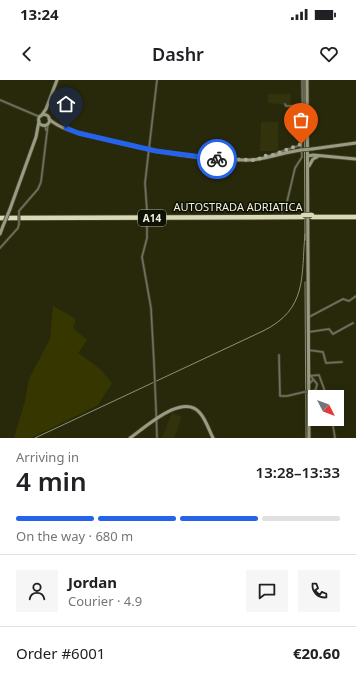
<!DOCTYPE html>
<html lang="en">
<head>
<meta charset="utf-8">
<style>
	:root { --surface:#fff; --page:#f6f6f6; --text:#202124; --muted:#757577; --line:#e0e0e0; --accent:#2563eb }
	body { margin:0; font-family:"Noto Sans",sans-serif; background:var(--page); color:var(--text); height:100vh; display:flex; flex-direction:column; font-size:15px; white-space:nowrap }
	* { box-sizing:border-box; margin:0 }
	p { font-size:13px; color:var(--muted) }
	.icon { flex:none; width:22px; height:22px; fill:none; stroke:currentColor; stroke-width:2; stroke-linecap:round; stroke-linejoin:round }
	.map { position:relative; height:358px; overflow:hidden }
	.panel { display:flex; flex-direction:column; background:var(--surface); flex:1 }
	.panel>* { flex:none }
	.needle { width:26px; rotate:132deg }
	.fabs { position:absolute; left:308px; top:310px; display:grid; gap:8px }
	.fabs a { display:grid; place-items:center; width:36px; height:36px; border-radius:0px; background:var(--surface); box-shadow:0 2px 10px #0003; font-size:20px }
	.pin { position:absolute; display:grid; place-items:center; width:34px; height:34px; color:#fff; margin:-41px -17px; border-radius:50% 50% 50% 0; rotate:-45deg; box-shadow:0 0 4px #0007 }
	.pin .icon { rotate:45deg }
	.courier { position:absolute; display:grid; place-items:center; width:40px; height:40px; margin:-20px; border:3px solid #2563eb; border-radius:50%; background:#fff; color:#222; box-shadow:0 1px 5px #0007 }
	.head em { font-style:normal; font-weight:600 }
	.head div { display:flex; flex-direction:column-reverse }
	.head { display:flex; align-items:center; justify-content:space-between; height:68px; padding:0 16px }
	h1 { font-size:26px; font-weight:600; line-height:30px }
	.bar { display:grid; grid-template-columns:repeat(4,1fr); gap:6px 4px; align-content:center; height:48px; padding:0 16px }
	.bar i { height:5px; border-radius:3px; background:var(--line) }
	.bar .on { background:var(--accent) }
	.bar p { grid-column:span 4 }
	.line { display:flex; align-items:center; gap:10px; padding:0 16px; border-top:1px solid var(--line) }
	.line div { flex:1 }
	.round { display:grid; place-items:center; flex:none; width:42px; height:42px; border-radius:0px; background:var(--page) }
	.status { display:flex; justify-content:space-between; align-items:center; height:28px; padding:0 20px; background:var(--surface); direction:ltr }
	.status svg { height:11px; fill:currentColor }
	header { display:flex; justify-content:space-between; align-items:center; height:52px; padding:0 16px; background:var(--surface); font-size:18px; font-weight:600 }
	.map>svg:first-child { display:block }
	.built { fill:#32330d }
	.green { fill:#363700 }
	.lines { fill:none; stroke-linecap:round; stroke-linejoin:round }
	.street-casing { stroke:#444529; stroke-width:3 }
	.secondary-casing { stroke:#444529; stroke-width:4.5 }
	.highway-casing { stroke:#444529; stroke-width:6 }
	.street { stroke:#707163; stroke-width:1.5 }
	.secondary { stroke:#999b85; stroke-width:3 }
	.highway { stroke:#d7d9b7; stroke-width:4.5 }
	.rail { stroke:#8f9078; stroke-width:1 }
	.street-bridge-casing { stroke:#444529; stroke-width:3; stroke-linecap:butt }
	.secondary-bridge-casing { stroke:#444529; stroke-width:4.5; stroke-linecap:butt }
	.highway-bridge-casing { stroke:#444529; stroke-width:6; stroke-linecap:butt }
	.street-bridge { stroke:#707163; stroke-width:1.5 }
	.secondary-bridge { stroke:#999b85; stroke-width:3 }
	.highway-bridge { stroke:#d7d9b7; stroke-width:4.5 }
	.done { stroke:#a9ab95; stroke-width:4; stroke-dasharray:0 7.2 }
	.route { stroke:#2563eb; stroke-width:5 }
	.labels { text-anchor:middle; dominant-baseline:central; stroke-width:3; stroke-linejoin:round; paint-order:stroke }
	.shield { fill:#101105; stroke:#acae9e; stroke-width:1 }
	.shield-label { font-size:10px; font-weight:bold; fill:#eff1df }
	.street-label { font-size:11px; fill:#eff1df; stroke:#101105 }
</style>
</head>
<body>
<div class="status"><b>13:24</b><svg viewBox="0 0 49 12"><path d="M0 12V9h3v3zM5 12V6h3v6zM10 12V3h3v9zM15 12V0h3v12zM26 1h20v11H26zM47 4h2v5h-2z"/></svg></div>
<header><svg class="icon" aria-label="back" viewBox="0 0 24 24"><path d="M15 5l-7 7 7 7"/></svg>Dashr<svg class="icon" aria-label="heart" viewBox="0 0 24 24"><path d="M12 20l-8-8c-3-5 5-10 8-4 3-6 11-1 8 4z"/></svg></header>
<div class="map">
<svg width="356" height="358" viewBox="0 0 356 358">
	<rect width="100%" height="100%" fill="#28290b"/>
	<!-- built -->
	<path class="built" d="M303,0h3v68h-3z
		M268,14h23l-1,11 -22,-2z
		M261,42h17v28l-2,1h-16z
		M172,333l10,4 -8,21h-12z"/>
	<!-- green -->
	<path class="green" d="M53,226l23,13 -3,9 14,12 -9,13 22,16 12,14 -14,22 -67,33h-17l11,-37 4,-22 21,-40z"/>
	<g class="lines">
		<!-- street casing -->
		<g class="street-casing">
			<path id="street" d="M0,20l40,17
				M285,24l1,2h17
				M45,46l1,4
				M259,79l42,-14 2,-9 -1,-56
				M19,131l19,-22 3,-7 7,-58
				M147,131l-2,-28 12,-103
				M282,132l4,-6 9,-38 7,-11 -1,-13
				M147,144v14l-5,19 9,51 3,55
				M0,168l18,-20 1,-4
				M309,237l34,-18 6,2 7,-5
				M309,252l20,-3 4,5 20,-11
				M308,270l15,2 3,11 16,-1
				M279,275l1,41h7l17,-4
				M310,295l7,9 -1,5 -4,3
				M308,296l11,-1 8,22
				M310,303l3,-3
				M156,329l1,29
				M332,339l3,19"/>
		</g>
		<!-- secondary casing -->
		<g class="secondary-casing">
			<path id="secondary" d="M307,0l2,358
				M38.5 40a5.5 5.5 0 1 1 11 0a5.5 5.5 0 1 1-11 0Z
				M41,36l5,-7 11,-29
				M49,39c13,12 35,15 51,19 49,13 100,23 151,22 17,-1 33,-8 50,-10
				M312,69l44,-6
				M308,76l5,-1 43,4
				M309,86l4,-7 4,-2
				M10,129l26,-72 3,-16
				M0,154l3,-8
				M130,358c16,-11 53,-46 70,-25 6,7 9,17 13,25"/>
		</g>
		<!-- highway casing -->
		<g class="highway-casing">
			<path id="highway" d="M312,137h44
				M0,138l303,-1"/>
		</g>
		<!-- street -->
		<use href="#street" class="street"/>
		<!-- secondary -->
		<use href="#secondary" class="secondary"/>
		<!-- highway -->
		<use href="#highway" class="highway"/>
		<!-- rail -->
		<path class="rail" d="M304,0l1,160
			M305,202l1,156
			M35,358l228,-107c45,-22 38,-55 42,-97"/>
		<!-- street-bridge casing -->
		<g class="street-bridge-casing">
			<path id="street-bridge" d="M19,131v13
				M147,131v13
				M154,283l2,46
				M304,312h8"/>
		</g>
		<!-- secondary-bridge casing -->
		<g class="secondary-bridge-casing">
			<path id="secondary-bridge" d="M301,70l11,-1
				M3,146l7,-17"/>
		</g>
		<!-- highway-bridge casing -->
		<g class="highway-bridge-casing">
			<path id="highway-bridge" d="M303,135h9"/>
		</g>
		<!-- street-bridge -->
		<use href="#street-bridge" class="street-bridge"/>
		<!-- secondary-bridge -->
		<use href="#secondary-bridge" class="secondary-bridge"/>
		<!-- highway-bridge -->
		<use href="#highway-bridge" class="highway-bridge"/>
	</g>
	<g class="lines">
		<!-- done -->
		<path class="done" d="M217,79l41,1 4,-4 11,-1 28,-11"/>
		<!-- route -->
		<path class="route" d="M66,48l12,5 78,18 61,8"/>
	</g>
	<g class="labels">
		<!-- shield labels -->
		<rect class="shield" x="138" y="130" width="28" height="16" rx="3"/>
		<g class="shield-label">
			<text x="152" y="138">A14</text>
		</g>
		<!-- street labels -->
		<g class="street-label">
			<text x="238" y="126">AUTOSTRADA ADRIATICA</text>
		</g>
	</g>
</svg>
<div class="fabs">
<a><svg class="needle" viewBox="-14 -14 28 28"><path d="M0-13l5 13h-10z" fill="#e53935"/><path d="M0 13l5-13h-10z" fill="#757577"/></svg></a>
</div>
<div class="pin" style="left:301px;top:64px;background:#ea580c"><svg class="icon" aria-label="bag" viewBox="0 0 24 24"><path d="M5 8h14l-1 12H6zM9 8a3 3 0 0 1 6 0"/></svg></div>
<div class="pin" style="left:66px;top:48px;background:#1f2937"><svg class="icon" aria-label="home" viewBox="0 0 24 24"><path d="M3 11l9-7 9 7M6 9v11h12V9"/></svg></div>
<div class="courier" style="left:217px;top:79px"><svg class="icon" aria-label="bike" viewBox="0 0 24 24"><circle cx="6" cy="16" r="4"/><circle cx="18" cy="16" r="4"/><path d="M6 16l4-8h5l3 8M10 8l3 8H6M13 5h3"/></svg></div>
</div>
<section class="panel">
<div class="head"><div><h1>4 min</h1><p>Arriving in</p></div><em>13:28–13:33</em></div>
<div class="bar"><i class="on"></i><i class="on"></i><i class="on"></i><i></i><p>On the way · 680 m</p></div>
<div class="line" style="height:72px"><a class="round"><svg class="icon" aria-label="person" viewBox="0 0 24 24"><circle cx="12" cy="8" r="4"/><path d="M4 21q1-7 8-7t8 7"/></svg></a><div><b>Jordan</b><p>Courier · 4.9</p></div><a class="round"><svg class="icon" aria-label="chat" viewBox="0 0 24 24"><path d="M4 5h16v11H9l-5 4z"/></svg></a><a class="round"><svg class="icon" aria-label="phone" viewBox="0 0 24 24"><path d="M5 4h4l2 5-3 2q2 4 5 5l2-3 5 2v4C11 20 4 13 5 4z"/></svg></a></div>
<div class="line" style="height:52px"><div>Order #6001</div><b>€20.60</b></div>
</section>
</body>
</html>
